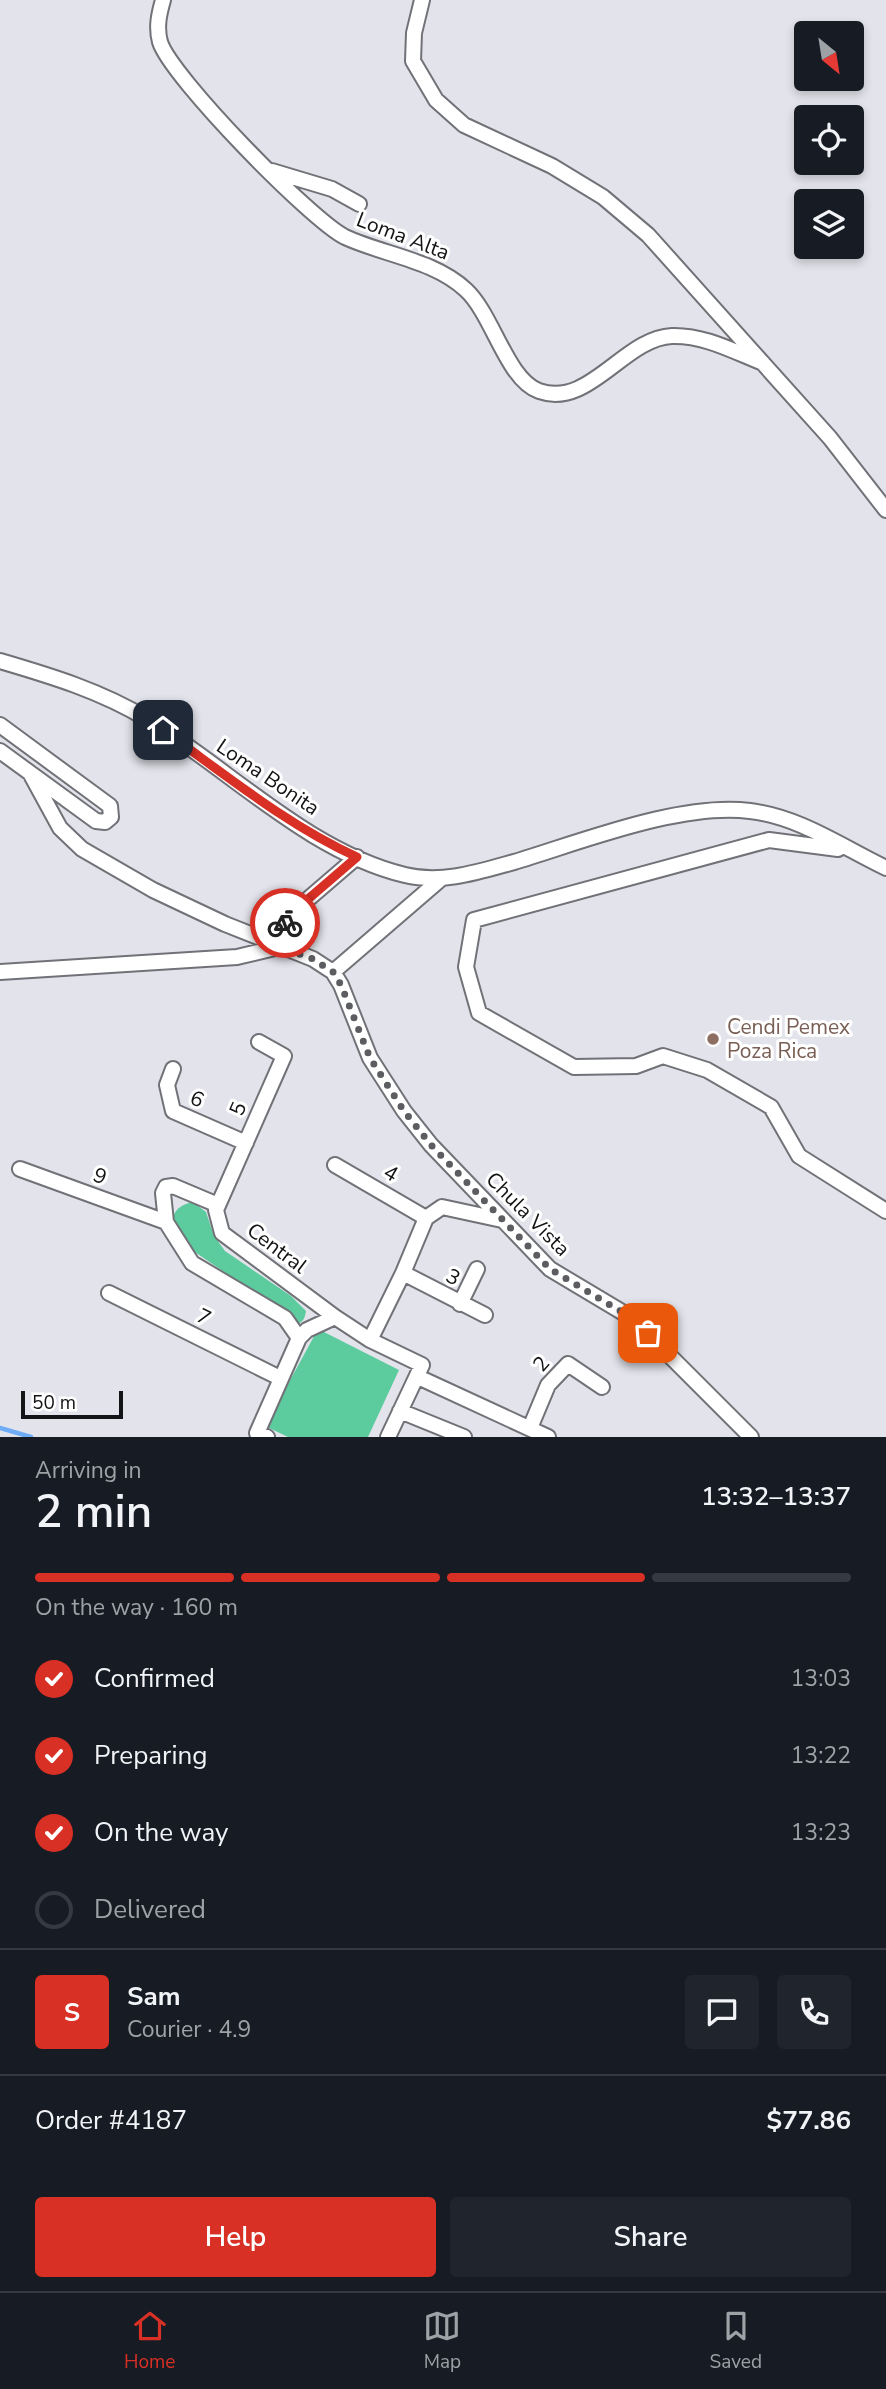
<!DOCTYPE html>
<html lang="en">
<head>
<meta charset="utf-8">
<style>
	:root { --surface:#171b24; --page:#20242c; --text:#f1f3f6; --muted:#9ea1a6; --line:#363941; --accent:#d93025 }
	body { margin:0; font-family:"Nunito Sans",sans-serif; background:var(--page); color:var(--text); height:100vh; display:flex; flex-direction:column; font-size:26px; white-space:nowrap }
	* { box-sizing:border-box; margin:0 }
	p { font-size:23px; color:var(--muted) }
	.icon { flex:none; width:38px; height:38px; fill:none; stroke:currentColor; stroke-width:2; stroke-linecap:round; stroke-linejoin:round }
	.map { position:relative; height:1437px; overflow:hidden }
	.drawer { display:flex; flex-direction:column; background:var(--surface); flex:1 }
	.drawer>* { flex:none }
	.needle { width:46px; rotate:150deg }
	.tools { position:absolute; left:794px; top:21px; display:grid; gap:14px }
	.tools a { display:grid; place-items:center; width:70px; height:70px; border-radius:7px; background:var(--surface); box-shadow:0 4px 10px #0003; font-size:35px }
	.scale { position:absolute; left:21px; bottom:18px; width:102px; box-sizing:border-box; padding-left:7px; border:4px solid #141416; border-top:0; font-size:19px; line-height:24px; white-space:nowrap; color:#141416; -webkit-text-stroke:5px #fff; paint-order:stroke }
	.pin { position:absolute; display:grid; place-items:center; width:60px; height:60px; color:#fff; margin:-30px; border-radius:14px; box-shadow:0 4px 10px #0006 }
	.courier { position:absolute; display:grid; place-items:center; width:70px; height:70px; margin:-35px; border:5px solid #d93025; border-radius:50%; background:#fff; color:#222; box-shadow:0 2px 9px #0007 }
	.overview em { font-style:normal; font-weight:600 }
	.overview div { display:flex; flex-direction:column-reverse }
	.overview { display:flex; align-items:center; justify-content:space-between; height:119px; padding:0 35px }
	h1 { font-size:46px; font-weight:600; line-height:52px }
	.bar { display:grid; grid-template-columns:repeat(4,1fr); gap:10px 7px; align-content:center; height:84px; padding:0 35px }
	.bar i { height:9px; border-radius:5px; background:var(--line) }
	.bar .active { background:var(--accent) }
	.bar p { grid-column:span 4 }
	.line { display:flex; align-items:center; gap:18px; padding:0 35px; border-top:2px solid var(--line) }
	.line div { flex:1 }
	.round { display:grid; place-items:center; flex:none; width:74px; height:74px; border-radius:7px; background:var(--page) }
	ol { padding:0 35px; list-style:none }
	li { display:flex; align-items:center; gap:21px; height:77px }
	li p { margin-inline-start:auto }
	li .icon { padding:7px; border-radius:50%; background:var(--accent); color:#fff; stroke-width:4 }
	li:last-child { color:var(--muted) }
	li i { width:38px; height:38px; border:4px solid var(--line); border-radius:50% }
	.primary-button { display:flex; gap:14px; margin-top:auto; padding:14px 35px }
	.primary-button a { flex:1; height:80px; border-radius:7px; background:var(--accent); color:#fff; font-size:28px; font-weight:600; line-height:80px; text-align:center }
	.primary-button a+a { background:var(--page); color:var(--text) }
	.tab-bar { display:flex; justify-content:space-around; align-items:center; height:98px; border-top:2px solid var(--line); background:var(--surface); font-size:19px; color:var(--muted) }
	.tab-bar a { display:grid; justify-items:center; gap:4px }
	.tab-bar .active { color:var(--accent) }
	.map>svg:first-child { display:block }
	.green { fill:#5ccb9e }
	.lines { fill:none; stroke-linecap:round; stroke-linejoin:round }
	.stream { stroke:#6eadf6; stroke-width:4.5 }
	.street-casing { stroke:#717278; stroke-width:18 }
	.street { stroke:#fff; stroke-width:14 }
	.done { stroke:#5c5d61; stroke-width:7; stroke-dasharray:0 12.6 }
	.route { stroke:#d93025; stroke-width:9 }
	.education-dot { fill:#8d6e63; stroke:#fff; stroke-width:2.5 }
	.labels { text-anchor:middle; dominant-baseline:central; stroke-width:6; stroke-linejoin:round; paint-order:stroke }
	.street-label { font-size:21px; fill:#141416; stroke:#fff }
	.education-label { font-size:21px; fill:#785e54; stroke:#fff; text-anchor:start }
</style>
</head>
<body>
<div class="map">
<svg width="886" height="1437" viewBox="0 0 886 1437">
	<rect width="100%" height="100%" fill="#e3e4eb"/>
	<!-- green -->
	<path class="green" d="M193,1202l13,10 8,24 11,15 66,45 15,15c-1,7 -3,12 -10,13l-29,-23 -81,-55 -13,-29c3,-9 10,-13 20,-15z
		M318,1329l81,41 -31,67h-80l-23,-11z"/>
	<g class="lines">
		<!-- stream -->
		<path class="stream" d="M0,1428l31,9"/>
		<!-- street casing -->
		<g class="street-casing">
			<path id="street" d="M163,0c-4,14 -7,27 -3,42 11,35 151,178 185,195 39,18 89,23 121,53 27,25 41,90 73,101 50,18 85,-53 133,-55 32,-1 61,15 91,27
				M422,0l-8,33 -1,28 23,39 28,25 88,41 51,31 45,38 182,203 56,72
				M272,171l60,18 27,15
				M0,661c51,15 101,30 147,58 82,50 162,133 258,156 37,9 73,-3 109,-13 67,-20 167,-60 236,-51 50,6 92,36 136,57
				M0,725l110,81 1,11 -6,5 -9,-1 -96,-70
				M30,773l30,55 22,21 71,41 72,34 88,35 20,13 8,13 29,73 34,53 27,34 119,124 82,49 119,119
				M838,849l-69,-9 -295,80 -8,47 13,46 95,54 62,-1 27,-10 44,14 64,37 28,49 87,55
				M266,942l41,-42 50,-43
				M0,972l237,-15 42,-10
				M333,972l109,-94
				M259,1042l25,14 -68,154 6,23 113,84 35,23 52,25 -34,72
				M173,1069l-6,16 6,26 73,32
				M335,1165l91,53
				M20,1169l146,53
				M218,1205l-45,-19 -7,1 -3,6 3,29 26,41 93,55 14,20
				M403,1273l82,42
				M109,1293l171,85
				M460,1304l17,-35
				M370,1340l33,-67 23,-55 16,-11 60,13
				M418,1377l130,60
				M400,1411l64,26
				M530,1428l18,-43 20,-21 34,23
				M267,1437l-10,-4 42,-95 8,-8 28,-13"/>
		</g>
		<!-- street -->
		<use href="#street" class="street"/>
	</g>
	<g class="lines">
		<!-- done -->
		<path class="done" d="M285,923l-19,19 47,17 20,13 8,13 29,73 34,53 27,34 119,124 82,49 16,15"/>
		<!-- route -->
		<path class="route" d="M163,730c63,45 124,95 194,127l-50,43 -22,23"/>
	</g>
	<!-- markers -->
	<circle class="education-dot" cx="713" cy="1039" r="7"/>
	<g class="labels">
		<!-- street labels -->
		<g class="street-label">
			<text transform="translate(403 236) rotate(21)">Loma Alta</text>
			<text transform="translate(268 777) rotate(34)">Loma Bonita</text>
			<text transform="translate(197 1099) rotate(23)">6</text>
			<text transform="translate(238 1109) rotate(-66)">5</text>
			<text transform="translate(391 1173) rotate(30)">4</text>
			<text transform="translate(100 1176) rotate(20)">9</text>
			<text transform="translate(528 1214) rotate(45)">Chula Vista</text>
			<text transform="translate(277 1248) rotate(37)">Central</text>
			<text transform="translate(453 1277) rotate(28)">3</text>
			<text transform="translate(204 1317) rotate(26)">7</text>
			<text transform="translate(541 1364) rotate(-49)">2</text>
		</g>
		<!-- education labels -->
		<g class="education-label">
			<text x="727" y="1027">Cendi Pemex<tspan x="727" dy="24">Poza Rica</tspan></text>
		</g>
	</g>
</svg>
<div class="tools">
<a><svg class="needle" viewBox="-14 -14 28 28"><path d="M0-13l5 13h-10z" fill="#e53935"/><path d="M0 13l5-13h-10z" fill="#9ea1a6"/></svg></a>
<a><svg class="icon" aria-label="locate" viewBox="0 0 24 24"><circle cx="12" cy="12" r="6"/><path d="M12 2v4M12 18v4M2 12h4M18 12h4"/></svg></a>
<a><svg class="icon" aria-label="layers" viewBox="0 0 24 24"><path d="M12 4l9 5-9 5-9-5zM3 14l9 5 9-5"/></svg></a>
</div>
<div class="scale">50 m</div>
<div class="pin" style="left:648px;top:1333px;background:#ea580c"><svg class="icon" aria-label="bag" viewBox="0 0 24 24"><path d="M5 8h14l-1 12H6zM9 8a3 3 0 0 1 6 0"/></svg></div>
<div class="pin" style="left:163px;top:730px;background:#1f2937"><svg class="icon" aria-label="home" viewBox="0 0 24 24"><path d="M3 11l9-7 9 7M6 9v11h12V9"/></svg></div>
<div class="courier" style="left:285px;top:923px"><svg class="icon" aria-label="bike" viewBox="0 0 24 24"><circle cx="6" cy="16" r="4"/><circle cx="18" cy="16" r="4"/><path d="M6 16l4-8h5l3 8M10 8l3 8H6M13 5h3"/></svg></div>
</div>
<section class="drawer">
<div class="overview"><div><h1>2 min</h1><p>Arriving in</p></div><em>13:32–13:37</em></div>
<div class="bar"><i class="active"></i><i class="active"></i><i class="active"></i><i></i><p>On the way · 160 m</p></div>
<ol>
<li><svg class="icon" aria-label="check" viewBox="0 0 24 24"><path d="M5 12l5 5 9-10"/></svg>Confirmed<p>13:03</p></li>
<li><svg class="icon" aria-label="check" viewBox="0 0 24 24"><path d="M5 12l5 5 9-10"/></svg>Preparing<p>13:22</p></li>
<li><svg class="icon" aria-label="check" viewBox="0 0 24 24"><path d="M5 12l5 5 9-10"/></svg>On the way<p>13:23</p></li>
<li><i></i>Delivered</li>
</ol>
<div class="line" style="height:126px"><b class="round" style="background:var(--accent);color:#fff">S</b><div><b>Sam</b><p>Courier · 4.9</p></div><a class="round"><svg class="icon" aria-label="chat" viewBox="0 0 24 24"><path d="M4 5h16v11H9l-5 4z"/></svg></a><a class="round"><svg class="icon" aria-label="phone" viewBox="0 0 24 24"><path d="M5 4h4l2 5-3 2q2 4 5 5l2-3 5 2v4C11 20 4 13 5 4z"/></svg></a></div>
<div class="line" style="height:91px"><div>Order #4187</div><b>$77.86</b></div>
<div class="primary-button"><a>Help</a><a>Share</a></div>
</section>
<nav class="tab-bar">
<a class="active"><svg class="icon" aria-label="home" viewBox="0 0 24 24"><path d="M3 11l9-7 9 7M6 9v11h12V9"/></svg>Home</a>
<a><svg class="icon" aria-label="map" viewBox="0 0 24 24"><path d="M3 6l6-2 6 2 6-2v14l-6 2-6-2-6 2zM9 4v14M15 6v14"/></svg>Map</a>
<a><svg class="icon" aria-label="saved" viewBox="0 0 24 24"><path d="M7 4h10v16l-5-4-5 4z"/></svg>Saved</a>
</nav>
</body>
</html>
